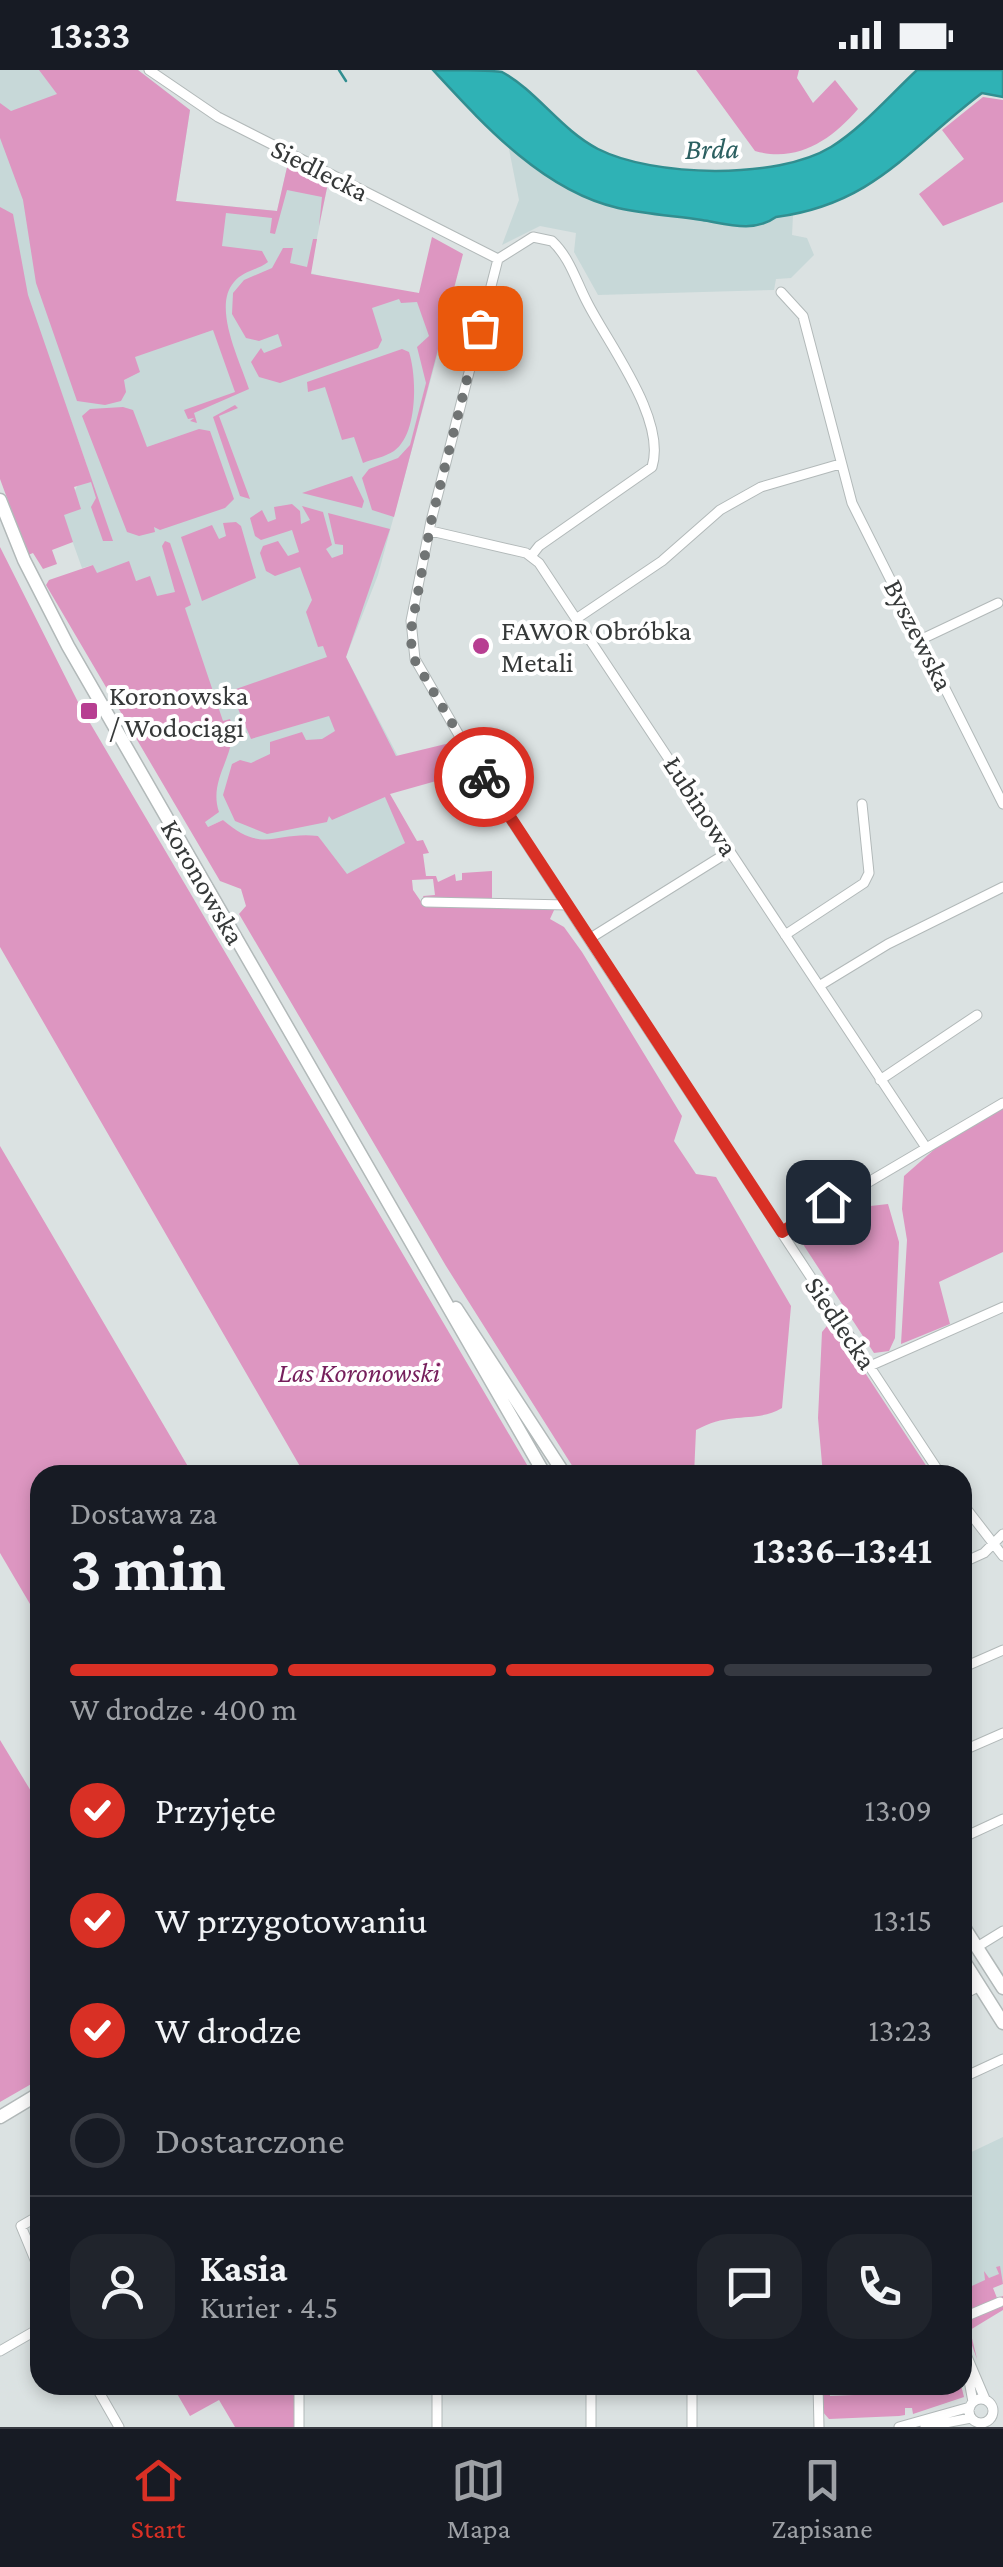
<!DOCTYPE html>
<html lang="pl">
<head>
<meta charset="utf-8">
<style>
	:root { --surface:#171b24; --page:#20242c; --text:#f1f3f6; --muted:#9ea1a6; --line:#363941; --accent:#d93025 }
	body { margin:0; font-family:"Crimson Pro",serif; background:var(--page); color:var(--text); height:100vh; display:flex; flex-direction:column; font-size:38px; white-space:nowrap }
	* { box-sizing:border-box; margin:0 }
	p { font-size:32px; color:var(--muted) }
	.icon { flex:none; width:55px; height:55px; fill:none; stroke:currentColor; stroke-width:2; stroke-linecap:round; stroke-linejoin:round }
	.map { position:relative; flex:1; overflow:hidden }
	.side { position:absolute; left:30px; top:1395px; width:942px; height:930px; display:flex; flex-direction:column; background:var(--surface); border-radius:30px; box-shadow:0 5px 15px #0003 }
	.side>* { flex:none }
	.pin { position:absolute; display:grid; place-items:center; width:85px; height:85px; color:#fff; margin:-42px; border-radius:20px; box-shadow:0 5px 15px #0006 }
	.courier { position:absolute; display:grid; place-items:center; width:100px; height:100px; margin:-50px; border:8px solid #d93025; border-radius:50%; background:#fff; color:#222; box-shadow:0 2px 12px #0007 }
	.summary em { font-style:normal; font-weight:700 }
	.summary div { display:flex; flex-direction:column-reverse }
	.summary { display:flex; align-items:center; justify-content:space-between; height:170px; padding:0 40px }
	h1 { font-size:65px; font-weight:700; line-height:75px }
	.bar { display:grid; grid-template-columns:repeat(4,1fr); gap:15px 10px; align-content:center; height:120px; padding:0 40px }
	.bar i { height:12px; border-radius:8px; background:var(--line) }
	.bar .current { background:var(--accent) }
	.bar p { grid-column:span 4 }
	.line { display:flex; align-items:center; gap:25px; padding:0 40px; border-top:2px solid var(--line) }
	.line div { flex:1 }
	.round { display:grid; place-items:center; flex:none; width:105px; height:105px; border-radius:30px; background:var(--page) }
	ol { padding:0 40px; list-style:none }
	li { display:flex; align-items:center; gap:30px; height:110px }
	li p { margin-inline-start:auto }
	li .icon { padding:10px; border-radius:50%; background:var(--accent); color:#fff; stroke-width:4 }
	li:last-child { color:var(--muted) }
	li i { width:55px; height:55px; border:5px solid var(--line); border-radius:50% }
	.status { display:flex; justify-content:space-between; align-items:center; height:70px; padding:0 50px; background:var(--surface); direction:ltr }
	.status svg { height:28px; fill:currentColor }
	.tabs { display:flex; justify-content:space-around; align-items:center; height:140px; border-top:2px solid var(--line); background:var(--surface); font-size:28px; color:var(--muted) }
	.tabs a { display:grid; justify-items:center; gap:5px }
	.tabs .current { color:var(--accent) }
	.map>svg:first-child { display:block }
	.built { fill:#c7d8d8 }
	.green { fill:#dd96c1 }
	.water { fill:#2fb2b5; stroke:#318e90; stroke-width:2.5 }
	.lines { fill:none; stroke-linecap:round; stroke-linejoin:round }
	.stream { stroke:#318e90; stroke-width:2.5 }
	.street-casing { stroke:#b2b9b9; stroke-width:11 }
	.secondary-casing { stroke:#b2b9b9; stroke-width:15 }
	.street { stroke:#fff; stroke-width:9 }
	.secondary { stroke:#fff; stroke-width:12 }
	.done { stroke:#707474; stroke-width:10; stroke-dasharray:0 18 }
	.route { stroke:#d93025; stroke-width:12 }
	.poi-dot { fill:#b73e91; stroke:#fff; stroke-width:4 }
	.labels { text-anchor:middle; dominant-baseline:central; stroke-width:8; stroke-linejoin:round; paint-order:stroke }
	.street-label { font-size:28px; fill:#363939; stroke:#fff }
	.poi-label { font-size:28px; fill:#363939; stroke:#fff; text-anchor:start }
	.park-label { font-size:28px; font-style:italic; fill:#761f5c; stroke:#fff }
	.water-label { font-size:30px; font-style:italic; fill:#2b5f60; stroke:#fff }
</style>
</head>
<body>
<div class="status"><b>13:33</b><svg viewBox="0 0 49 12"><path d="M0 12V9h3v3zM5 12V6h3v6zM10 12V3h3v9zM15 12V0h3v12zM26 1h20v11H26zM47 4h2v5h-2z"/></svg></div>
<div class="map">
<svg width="1003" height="2357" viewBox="0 0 1003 2357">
	<rect width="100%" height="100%" fill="#dbe2e2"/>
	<!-- built -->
	<path class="built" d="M0,0h138l52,40 -14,91 101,10 11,-48 40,20 -18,90 140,35 -72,267 -32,82 67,128 -28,8 22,49 -57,32h-7l-25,-38 -56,6 -24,-9 -15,-13 -15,7 -8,-13 -50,-237 -14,4 -40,-8 -3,-8 -11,3 -19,-53 24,-49 -55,-156 -32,-68z
		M508,74l68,49 40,15 110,16 67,-9 -1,20 15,3 7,17 -23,23 -15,1 -2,11 -176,5 -24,-43 2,-19 -36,-7 -38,19 17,-45z
		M1003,2067v145l-40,16v-142z"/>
	<!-- green -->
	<path class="green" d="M39,0h99l52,40 -14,91 101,10 11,-48 40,20 -9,43 3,-29 -35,-7 -12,44 -5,-1 2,-15 -46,-5 -4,33 40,5 6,11c-10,8 -25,9 -34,20 -22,25 6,79 15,107l-55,24 3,10 -7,-2 4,-3 -6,1 -4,-9 51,-18 -22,-62 -78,27 5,15 -16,8 2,12 -5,9 -16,4 -28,-4 -41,-118 -13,-83 -23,-62v-35l11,8 46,-17z
		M696,0h103l-2,8 16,25 22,-23 23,29c-27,31 -60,54 -103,42z
		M983,27l20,3v102l-60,24 -24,-32 45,-35 -22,-29z
		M0,137l13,7 15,81 85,246h-10l-12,-34 5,-9 -5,-16 -17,5 7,22 -17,6 9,27 -21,8 5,14 -14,5 -10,-16 -5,2 -28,-76z
		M432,167l31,17 -69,263 -22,-7 -10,-32 7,-9 29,-11 12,-13 16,-62 -9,-36 12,-11 -12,-34 -16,1 -2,-4 -27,9 10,32 -4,8 -98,35 -21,-6 -8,-15 10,-14 3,5 18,-7 -4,-12 -19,7 -13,-3 -14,-24 1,-21 11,-13 28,-12 11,-20h10l-3,15 17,4 6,-28h4l-6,35 108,19z
		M402,279l7,3c8,25 9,82 -15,99 -9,6 -21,8 -31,12l-9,-26 -12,3 -17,-53 -17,5 -1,-10z
		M235,335l3,3 -19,8 31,83 -10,-3 -27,-79z
		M123,337l10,3 14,37 52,-18 11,2 24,68 -9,9 -65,22 -6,-3 1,5 -16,4 -12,-4 -45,-116 8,-7z
		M352,406l12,25 -2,7 -60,-15z
		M292,434l8,7 1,13 9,-4 -8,-14 21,6 9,33 -6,4 6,9 11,-4v-9l-8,-1 -7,-31 62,16 -44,128 50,99 58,-14 12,18 -5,14 -71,20 27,47 6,-1 6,13 -6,1 3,22h10l2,6 17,-8 1,7 6,-1v-7l30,-2v29h-67l-2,-4 12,-1 -2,-16 -21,1 1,10 9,13 133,5 -5,11 14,8 18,25 100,164 -8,25 22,33 20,3 75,129 -9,102c-28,16 -50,2 -86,22l-2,45h-116l-132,-209 -207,-352 7,-8 -5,-17 -21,-8 -174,-296 3,-5 44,-15 4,8 32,-12 7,20 14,-5 7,20 18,-4 -13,-46 3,-5 5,2 21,62 -6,3 38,113 7,-2c11,33 -23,58 -11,93l-14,10 3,5 15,-7c40,35 52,11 95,16l29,38 58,-31 -20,-46 -53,23 -3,-4 -2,6 -60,12 -32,-13 -12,-26 9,-31 8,-4 11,3 19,-9v-12l32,-10 4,8 16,-1 13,-8 -6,-15 -78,23 -18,-42 3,-8 91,-32 -4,-11 -5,1 -12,-35 6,-12 -12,-33 -25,9 -9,-5 -6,-18 3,-7 15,-5 10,15 11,-4 -7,-22 -31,10 -6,-4 -5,-18 12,-8 6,12 8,-3 -2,-12z
		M236,452l5,4 15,52 -54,23 -21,-64 31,-12 7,14 7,-3 -3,-13z
		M0,477l80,159 453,769h-228l-305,-528z
		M1003,1038v144l-64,30 11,42 -49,20 6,-104 -5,-31 2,-33 33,-29z
		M0,1076l193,329h-153v146l-40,-68z
		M888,1134l11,38 -4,96 -6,13 -15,2 -77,-118 56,-27z
		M831,1251l100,152 -3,2h-105l-5,-57 4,-86z
		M0,1670l40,66v273l-40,23z
		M1000,2196l3,18 -10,4 4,10 6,-2v14l-33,20 7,29 -14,-38v-31l22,-10 -1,-9 5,7 10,-4 -3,-7z
		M172,2315h122v42h-59l-16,-27 -29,16z
		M823,2315h6l1,11 24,-1 -1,-10h108l3,12 -51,17 -1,-6h-7v7l-6,1 -70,3 -7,-8z"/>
	<!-- water -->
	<path class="water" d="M433,0c18,0 54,0 69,2 35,19 59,58 96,77 55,28 179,31 233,-2 31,-19 59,-52 86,-77h86v27l-21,-4c-73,55 -108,111 -206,124 -22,16 -49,7 -74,3 -27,-4 -57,-6 -84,-12 -75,-17 -135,-84 -185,-138z"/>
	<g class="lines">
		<!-- stream -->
		<path class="stream" d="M339,0l7,11"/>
		<!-- street casing -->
		<g class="street-casing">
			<path id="street" d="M149,0l69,47 280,142
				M781,222l22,24 49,187 151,301
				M431,461l95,22 13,10 386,583
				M532,485l7,-9 113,-79c15,-48 -44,-123 -65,-165 -11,-21 -17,-44 -35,-61l-19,-4 -35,22 -67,262 -20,100 4,38 67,116 113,174 346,526
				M576,549l86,-58 58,-51 41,-23 79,-23
				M922,569l76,-36
				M426,832l142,3
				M785,865l79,-52 5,-10 -7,-69
				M589,869l141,-88
				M819,916l69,-42 115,-57
				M880,1010l97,-65
				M782,1163l221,-130
				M870,1296l133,-59
				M962,1433l41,53
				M962,1493l22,-10 19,-19
				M962,1598l41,-18
				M962,1681l41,-18
				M962,1768l41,-19
				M977,1877l26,-16
				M962,1925l18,-9
				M962,2008l41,-19
				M40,2145l-19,11 19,46
				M962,2248l38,-16
				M962,2275l23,54
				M0,2281l40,-23
				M965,2289l8,43
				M95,2315l24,42
				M818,2315l1,42
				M969 2341a12 12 0 1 1 24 0a12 12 0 1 1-24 0Z
				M299,2357v-42
				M437,2357v-42
				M591,2357v-42
				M692,2357v-42
				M899,2357l71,-20
				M925,2357l46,-9"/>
		</g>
		<!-- secondary casing -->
		<g class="secondary-casing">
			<path id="secondary" d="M0,430l24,60 44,86 477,829
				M456,1238l109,167
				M962,1854l41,64
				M962,1888l41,65
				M0,2047l40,-24"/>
		</g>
		<!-- street -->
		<use href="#street" class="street"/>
		<!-- secondary -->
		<use href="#secondary" class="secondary"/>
	</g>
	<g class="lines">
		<!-- done -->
		<path class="done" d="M480,258l-49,194 -21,114 4,23 70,118"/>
		<!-- route -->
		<path class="route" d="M484,707l298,455 46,-30"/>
	</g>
	<!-- markers -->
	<g class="poi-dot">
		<circle cx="481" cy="576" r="10"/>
		<rect x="79" y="631" width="20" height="20" rx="5"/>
	</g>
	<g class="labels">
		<!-- street labels -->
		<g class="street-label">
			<text transform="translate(320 100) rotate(27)">Siedlecka</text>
			<text transform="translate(919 565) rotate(63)">Byszewska</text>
			<text transform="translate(701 736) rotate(57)">Łubinowa</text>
			<text transform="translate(203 812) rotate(60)">Koronowska</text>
			<text transform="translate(841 1253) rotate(56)">Siedlecka</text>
		</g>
		<!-- poi labels -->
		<g class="poi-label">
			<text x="501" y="560">FAWOR Obróbka<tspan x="501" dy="32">Metali</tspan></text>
			<text x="109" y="625">Koronowska<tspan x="109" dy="32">/ Wodociągi</tspan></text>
		</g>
		<!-- park labels -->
		<g class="park-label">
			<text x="359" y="1302">Las Koronowski</text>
		</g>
		<!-- water labels -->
		<g class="water-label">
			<text transform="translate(712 78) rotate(-1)">Brda</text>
		</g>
	</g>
</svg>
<div class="pin" style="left:480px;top:258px;background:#ea580c"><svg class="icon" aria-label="bag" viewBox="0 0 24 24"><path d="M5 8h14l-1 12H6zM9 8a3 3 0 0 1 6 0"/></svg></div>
<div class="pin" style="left:828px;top:1132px;background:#1f2937"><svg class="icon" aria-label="home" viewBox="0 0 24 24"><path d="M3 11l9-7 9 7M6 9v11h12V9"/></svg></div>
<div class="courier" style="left:484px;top:707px"><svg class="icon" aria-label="bike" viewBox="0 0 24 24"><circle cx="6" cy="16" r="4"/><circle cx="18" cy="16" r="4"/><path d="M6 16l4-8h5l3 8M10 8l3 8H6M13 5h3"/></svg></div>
<section class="side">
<div class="summary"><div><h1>3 min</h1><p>Dostawa za</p></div><em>13:36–13:41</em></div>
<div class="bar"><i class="current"></i><i class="current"></i><i class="current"></i><i></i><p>W drodze · 400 m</p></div>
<ol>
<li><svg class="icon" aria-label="check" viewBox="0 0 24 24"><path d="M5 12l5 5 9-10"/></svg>Przyjęte<p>13:09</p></li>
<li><svg class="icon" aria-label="check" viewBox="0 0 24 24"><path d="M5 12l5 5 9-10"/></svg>W przygotowaniu<p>13:15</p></li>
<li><svg class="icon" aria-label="check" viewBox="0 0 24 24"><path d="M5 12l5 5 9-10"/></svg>W drodze<p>13:23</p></li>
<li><i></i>Dostarczone</li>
</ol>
<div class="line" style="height:180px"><a class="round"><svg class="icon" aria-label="person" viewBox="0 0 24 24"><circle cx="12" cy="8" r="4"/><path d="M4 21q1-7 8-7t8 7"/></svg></a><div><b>Kasia</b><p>Kurier · 4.5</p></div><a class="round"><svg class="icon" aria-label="chat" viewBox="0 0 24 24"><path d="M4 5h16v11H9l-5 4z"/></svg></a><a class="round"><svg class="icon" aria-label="phone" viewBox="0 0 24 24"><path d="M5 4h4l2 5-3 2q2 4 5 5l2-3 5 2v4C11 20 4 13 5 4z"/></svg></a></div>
</section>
</div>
<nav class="tabs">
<a class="current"><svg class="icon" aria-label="home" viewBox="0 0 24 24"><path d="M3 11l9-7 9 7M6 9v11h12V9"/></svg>Start</a>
<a><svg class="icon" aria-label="map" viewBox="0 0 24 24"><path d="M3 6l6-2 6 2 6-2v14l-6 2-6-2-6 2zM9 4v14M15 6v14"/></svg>Mapa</a>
<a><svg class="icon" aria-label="saved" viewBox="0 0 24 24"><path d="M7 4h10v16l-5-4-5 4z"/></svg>Zapisane</a>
</nav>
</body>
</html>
